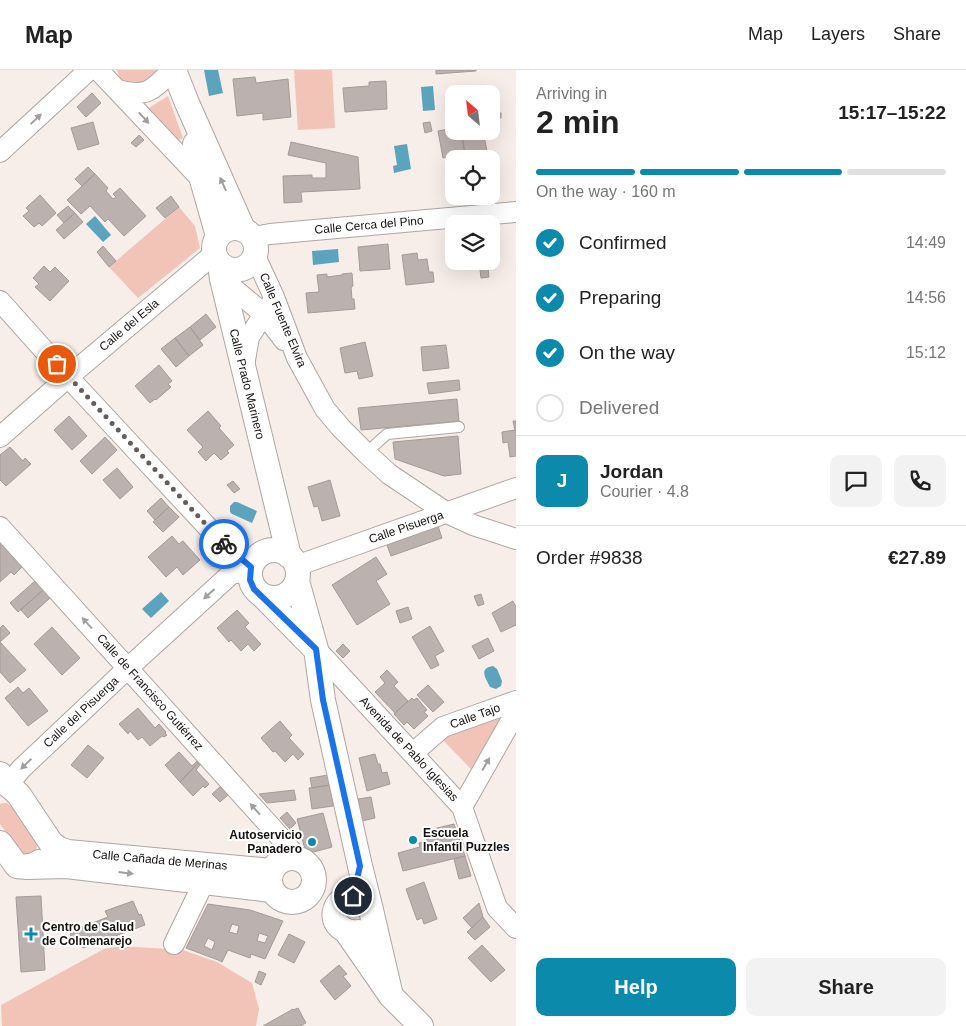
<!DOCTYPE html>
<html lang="en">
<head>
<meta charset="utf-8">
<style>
	:root { --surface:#fff; --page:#f2f2f2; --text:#222; --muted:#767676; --line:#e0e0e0; --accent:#0b8aac }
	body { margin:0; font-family:Arial,sans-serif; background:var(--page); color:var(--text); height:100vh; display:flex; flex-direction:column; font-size:19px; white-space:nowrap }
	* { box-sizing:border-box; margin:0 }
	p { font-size:16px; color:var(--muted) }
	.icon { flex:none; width:28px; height:28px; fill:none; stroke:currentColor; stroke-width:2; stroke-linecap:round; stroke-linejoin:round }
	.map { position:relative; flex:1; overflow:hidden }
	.details { display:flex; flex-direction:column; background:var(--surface); width:450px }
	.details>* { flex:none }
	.needle { width:32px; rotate:332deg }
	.tools { position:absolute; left:445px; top:15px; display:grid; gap:10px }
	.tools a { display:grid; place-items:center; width:55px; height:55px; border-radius:10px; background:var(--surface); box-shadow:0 5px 20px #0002; font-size:25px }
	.pin { position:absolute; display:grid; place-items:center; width:42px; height:42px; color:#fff; margin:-21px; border:2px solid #fff; border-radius:50%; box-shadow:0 1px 5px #0007 }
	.courier { position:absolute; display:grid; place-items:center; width:50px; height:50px; margin:-25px; border:4px solid #1a73e8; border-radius:50%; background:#fff; color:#222; box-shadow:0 1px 6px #0007 }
	.head em { font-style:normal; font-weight:700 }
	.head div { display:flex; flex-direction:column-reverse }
	.head { display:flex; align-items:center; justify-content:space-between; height:85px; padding:0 20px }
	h1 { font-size:32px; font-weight:700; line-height:38px }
	.bar { display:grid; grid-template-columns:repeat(4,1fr); gap:8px 5px; align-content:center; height:60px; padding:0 20px }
	.bar i { height:6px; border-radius:4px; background:var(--line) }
	.bar .current { background:var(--accent) }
	.bar p { grid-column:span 4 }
	.line { display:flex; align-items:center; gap:12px; padding:0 20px; border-top:1px solid var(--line) }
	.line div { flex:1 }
	.round { display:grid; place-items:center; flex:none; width:52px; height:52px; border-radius:10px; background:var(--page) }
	ol { padding:0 20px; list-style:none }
	li { display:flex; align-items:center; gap:15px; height:55px }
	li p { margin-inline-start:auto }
	li .icon { padding:5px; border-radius:50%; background:var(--accent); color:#fff; stroke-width:4 }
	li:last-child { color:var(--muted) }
	li i { width:28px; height:28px; border:2px solid var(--line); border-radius:50% }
	.primary-button { display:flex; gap:10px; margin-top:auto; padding:10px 20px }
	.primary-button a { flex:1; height:58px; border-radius:10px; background:var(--accent); color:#fff; font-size:20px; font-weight:700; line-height:58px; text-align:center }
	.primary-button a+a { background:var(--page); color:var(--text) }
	header { display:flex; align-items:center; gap:30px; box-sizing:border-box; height:70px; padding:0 25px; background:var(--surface); border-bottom:1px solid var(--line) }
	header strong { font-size:24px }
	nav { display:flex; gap:28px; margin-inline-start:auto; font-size:18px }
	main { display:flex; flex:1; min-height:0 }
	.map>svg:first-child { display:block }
	.green { fill:#f1c4b7 }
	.water { fill:#5ca4be }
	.building { fill:#bbb1ae; stroke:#a49a97; fill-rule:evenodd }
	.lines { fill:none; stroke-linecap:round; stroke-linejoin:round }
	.service-casing { stroke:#afa5a2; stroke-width:12 }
	.minor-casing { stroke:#afa5a2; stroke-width:22 }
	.tertiary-casing { stroke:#afa5a2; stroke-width:26 }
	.service { stroke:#fff; stroke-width:10 }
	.minor { stroke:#fff; stroke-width:20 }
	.tertiary { stroke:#fff; stroke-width:24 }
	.oneway { fill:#a19f9f }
	.done { stroke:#635d5b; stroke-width:5; stroke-dasharray:0 9 }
	.route { stroke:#1a73e8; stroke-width:6 }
	.poi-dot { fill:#0b8aac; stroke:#fff; stroke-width:2 }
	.labels { text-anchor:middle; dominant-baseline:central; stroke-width:4; stroke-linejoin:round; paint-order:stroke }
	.street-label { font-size:12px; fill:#14100f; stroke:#fff }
	.poi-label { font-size:12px; font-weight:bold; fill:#14100f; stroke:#fff; text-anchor:start }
</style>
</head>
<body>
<header>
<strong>Map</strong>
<nav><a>Map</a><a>Layers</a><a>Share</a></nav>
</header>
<main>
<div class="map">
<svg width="516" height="956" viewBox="0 0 516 956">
	<rect width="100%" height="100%" fill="#f7ede9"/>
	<!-- green -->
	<path class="green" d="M117,0h40v4l-10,11 -21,-1 -6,-5z
		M294,0h38l3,58 -37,2z
		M168,26l15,42 -4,2 -30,-32z
		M179,137l16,19 5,22 -62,50 -29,-31z
		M501,648l-30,51 -30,-31z
		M4,733h3l5,4 24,33c3,8 -1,12 -8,15l-7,-3 -21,-28v-20z
		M120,876l63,4 34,12 35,21 7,26 -3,17h-254l-1,-21 103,-56z"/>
	<!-- water -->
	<path class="water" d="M204,0h14l5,23 -14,3z
		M433,16l2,24 -12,1 -2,-24z
		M407,74l4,25 -17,4 -1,-7 4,-1 -3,-19z
		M95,146l16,19 -8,7 -17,-18z
		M338,179l1,13 -26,3 -1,-14z
		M234,432h3l20,9 -5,12 -20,-9 -2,-2v-6z
		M161,522l8,9 -18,17 -9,-9z
		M493,596l4,3 5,12 -1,5 -5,3 -6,-2c-4,-8 -12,-19 3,-21z"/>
	<!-- building -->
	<path class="building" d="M436,0h40v1l-40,3z
		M255,7l1,6 32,-4 3,38 -28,3v-7l-26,3 -4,-37z
		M386,11l1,28 -42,3 -2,-24 26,-2v-4z
		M92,23l9,10 -15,14 -9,-10z
		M501,43v5l-3,1v2l-7,1v-8z
		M93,52l6,22 -21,6 -7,-22z
		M430,52l2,9 -7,2 -2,-10z
		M454,58v3h7l4,23 -22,4 -5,-27z
		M461,61h22l4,20 -22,3z
		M139,65l5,5 -8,7 -5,-4z
		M291,72l67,15 2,32 -59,3 1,10 -18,1 -1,-27 29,-1v3h14v-15l-38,-8z
		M88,97l7,7 -13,12 -7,-7z
		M95,104l13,14 -2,3 7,8 3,-2 -3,-3 7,-6 26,28 -22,20 -16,-17 -3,3 -15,-16 -9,8 -14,-14z
		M40,125l16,18 -14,13 -3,-3 -5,4 -11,-11 6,-5 -3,-3z
		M171,126l8,11 -14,11 -9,-10z
		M68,136l7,7 -11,10 -7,-8z
		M75,143l8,9 -19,17 -8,-9z
		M491,166l3,31 -6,1 1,9 -8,1 -2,-17h12z
		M388,174l2,25 -30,2 -2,-24z
		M103,176l13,15 -7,6 -12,-15z
		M417,183l1,7 9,-1 2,13h4l1,10 -28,3 -4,-30z
		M44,196l6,6 5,-5 14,14 -19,20 -15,-14 4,-3 -6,-6z
		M352,203l1,13 -2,1 1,12h2l1,10 -47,4 -2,-20 13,-1 -2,-17 10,-1v3l15,-2v-1z
		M206,244l10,13 -16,13 -10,-13z
		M190,257l13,18 -14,11 -14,-18z
		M175,268l14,18 -13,11 -15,-18z
		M365,272l8,34 -14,3 -2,-8 -12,2 -5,-25z
		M446,275l3,23 -26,3 -2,-24z
		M159,295l13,16 -4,3 3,3 -15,13 -1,-1 -5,4 -15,-17z
		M459,310l1,10 -31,4 -2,-11z
		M457,329l2,22 -98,9 -3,-22z
		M208,341l13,15 -2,2 15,17 -7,6 2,2 -8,7 -7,-7 -8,8 -8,-9 5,-5 -16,-17z
		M69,346l18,20 -15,14 -18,-20z
		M513,351h3v35l-6,1 -2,-15 -5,1 -1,-11 13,-2z
		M458,366l3,38 -17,2 -49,-17 -2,-17z
		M105,367l12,13 -25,24 -12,-13z
		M10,377l13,14 2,-3 6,6 -25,22 -6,-6v-25z
		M117,398l16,19 -13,12 -17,-19z
		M330,410l10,36 -18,5 -4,-15 -4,1 -6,-20z
		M233,411l7,8 -6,4 -7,-8z
		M161,428l8,9 -14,13 -8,-9z
		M169,437l10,10 -16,15 -10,-10z
		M438,456l4,12 -51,18 -4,-11z
		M172,466l7,8 4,-3 17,19 -17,15 -6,-8 -11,10 -18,-20z
		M0,473l22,24 -8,8 -3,-3 -11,10z
		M376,487l11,17 -11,7 14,23 -33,21 -25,-40z
		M35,511l8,9 -25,22 -8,-9z
		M43,520l7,8 -22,20 -7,-8z
		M481,524l3,10 -6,2 -4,-10z
		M513,531l3,6v18l-15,7 -9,-19z
		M408,537l4,12 -12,4 -4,-12z
		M237,540l12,13 -4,4 16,17 -7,7 -6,-7 -7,7 -10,-11 -2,2 -12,-14z
		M3,555l7,8 -10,9v-14z
		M430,556l14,25 -9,5 4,9 -8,4 -19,-32z
		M52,557l28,31 -18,17 -28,-31z
		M488,568l6,13 -15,8 -7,-13z
		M0,572l26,28 -16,13 -10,-11z
		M343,574l7,7 -7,7 -7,-7z
		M387,600l11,12 -4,4 14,15 -13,12 -20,-21 10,-9 -5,-6z
		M428,615l16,17 -11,10 -16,-17z
		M18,617l5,6 6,-5 19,23 -20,15 -23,-28z
		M412,628l2,2 3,-2 10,12 -3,2 4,4 -14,13 -7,-7 -3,3 -10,-11z
		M138,638l17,20 4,-4 7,8 -1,1 2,2 -3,2 -2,-1 -12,10 -8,-9 -4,3 -8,-9 -2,3 -9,-10z
		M280,651l12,14 -3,3 15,16 -6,6 -5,-6 -8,8 -10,-11 -2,1 -12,-14z
		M88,675l16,13 -17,20 -16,-13z
		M179,682l13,14 5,-5 1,2 -18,19 -15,-17z
		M375,684l3,10h2l2,9 5,-1 3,12 -23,7 -8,-33z
		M198,693l2,2 -4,5 13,14 -4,4 -2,-2 -10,10 -13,-14z
		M328,705l2,10 -18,3 -2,-10z
		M330,715l3,21 -21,3 -3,-21z
		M220,717l8,8 -8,7 -8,-8z
		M294,720l2,10 -29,3 -8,-9z
		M371,727l4,21 -13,3 -4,-22z
		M287,742l9,11 -6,6 -10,-11z
		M323,743l9,34 -22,6 -6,-7 -7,-27z
		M454,754l11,32 -62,15 -5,-18 22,-6 -1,-4 8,-2 -1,-5 9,-2 -2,-5z
		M465,786l6,20 -12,3 -5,-20z
		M424,812l13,37 -13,5 -2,-6 -5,2 -11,-31z
		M41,826l4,74 -24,2 -5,-75z
		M133,831l6,14 2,-1 4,11 -62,23 -3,-7 -7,2 -3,-9 13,-5 -1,-2 26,-10 -3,-6z
		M479,833l4,14 -11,11 -9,-10z
		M208,834l42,6 33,11 -18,38 -14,-5 -1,4 -22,-8 -6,12 -4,-2 -32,-12zM232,854l7,2 -2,8 -8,-2zM259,863l9,3 -3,7 -8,-2zM208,868l7,4 -3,8 -8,-4z
		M483,847l7,10 -15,13 -8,-8z
		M289,864l16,8 -11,21 -16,-8z
		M482,875l23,25 -14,12 -23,-24z
		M339,895l8,9 -4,2 8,10 -16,14 -15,-19z
		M259,901l7,3 -5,11 -6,-3z
		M298,938l8,15 -6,3h-37l30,-17v1z"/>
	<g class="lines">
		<!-- service casing -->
		<g class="service-casing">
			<path id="service" d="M366,383l21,-19 72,-7"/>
		</g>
		<!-- minor casing -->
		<g class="minor-casing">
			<path id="minor" d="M98,0l104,110
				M118,20c29,8 35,0 54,-20
				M0,82l89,-82
				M253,167l17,-3 246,-22
				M255,186l19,41 23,61 28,51 16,19 25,25 23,21 58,39 26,12 43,14
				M222,209l43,36 19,25
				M0,231l68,76 161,173 22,17
				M244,296l5,-29 22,-33
				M0,367l68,-60 146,-123
				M0,457l281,311 17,21
				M296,496l220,-78
				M316,579l146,158 35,101 19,20
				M413,683l30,-26 73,-26
				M8,715l13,-16 107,-101 103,-94 19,-4
				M462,737l54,-95
				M174,874l30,-62"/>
		</g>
		<!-- tertiary casing -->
		<g class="tertiary-casing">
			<path id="tertiary" d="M174,0l13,33 56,126
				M195,74l7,36 16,56
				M214 179a21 21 0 1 1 42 0a21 21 0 1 1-42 0Z
				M220,194l2,15 67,277
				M250 504a24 24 0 1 1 48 0a24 24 0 1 1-48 0Z
				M297,511l19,68 7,51 37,166 11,44 20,86
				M262,525l53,54
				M0,704l8,11 6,5 5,5 32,48 8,6 9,3 203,19
				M0,773l17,23c8,1 15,1 22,-4
				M270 810a22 22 0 1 1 44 0a22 22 0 1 1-44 0Z
				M26,797l40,-1 205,24
				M346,861l45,65 30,30
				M359,862c-7,1 -13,0 -19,-5 -18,-17 12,-47 30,-21"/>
		</g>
		<!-- service -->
		<use href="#service" class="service"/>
		<!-- minor -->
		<use href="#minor" class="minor"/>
		<!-- tertiary -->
		<use href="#tertiary" class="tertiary"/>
	</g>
	<!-- one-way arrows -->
	<defs><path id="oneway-solid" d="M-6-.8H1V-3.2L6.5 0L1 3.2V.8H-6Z" transform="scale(1.25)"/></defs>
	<g class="oneway">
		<use href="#oneway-solid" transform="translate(144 48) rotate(47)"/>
		<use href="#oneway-solid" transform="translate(36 49) rotate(-43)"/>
		<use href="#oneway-solid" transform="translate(223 114) rotate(-114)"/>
		<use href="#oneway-solid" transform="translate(209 524) rotate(138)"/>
		<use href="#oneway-solid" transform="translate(87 553) rotate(-132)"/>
		<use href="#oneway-solid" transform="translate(26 694) rotate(136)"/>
		<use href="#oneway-solid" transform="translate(486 694) rotate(-60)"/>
		<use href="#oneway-solid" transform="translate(255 739) rotate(-132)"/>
		<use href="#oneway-solid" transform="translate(126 803) rotate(7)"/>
	</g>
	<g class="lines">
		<!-- done -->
		<path class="done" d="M57,294l167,180"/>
		<!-- route -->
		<path class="route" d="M224,474l27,23 -1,13 4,9 62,60 7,51 37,166 -7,30"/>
	</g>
	<!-- markers -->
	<g class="poi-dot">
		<circle cx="413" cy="770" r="5"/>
		<circle cx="312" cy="772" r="5"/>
		<path d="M28.5 856.5h5v5h5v5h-5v5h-5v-5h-5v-5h5z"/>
	</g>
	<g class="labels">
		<!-- street labels -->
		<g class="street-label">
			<text transform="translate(369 155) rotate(-5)">Calle Cerca del Pino</text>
			<text transform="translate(283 250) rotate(67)">Calle Fuente Elvira</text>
			<text transform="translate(129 255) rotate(-40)">Calle del Esla</text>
			<text transform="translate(247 314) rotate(76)">Calle Prado Marinero</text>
			<text transform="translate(406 457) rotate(-19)">Calle Pisuerga</text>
			<text transform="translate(150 622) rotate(48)">Calle de Francisco Gutiérrez</text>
			<text transform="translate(81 642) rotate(-43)">Calle del Pisuerga</text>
			<text transform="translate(475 646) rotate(-20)">Calle Tajo</text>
			<text transform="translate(409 679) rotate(47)">Avenida de Pablo Iglesias</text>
			<text transform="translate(160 790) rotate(5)">Calle Cañada de Merinas</text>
		</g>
		<!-- poi labels -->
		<g class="poi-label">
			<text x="423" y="763">Escuela<tspan x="423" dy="14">Infantil Puzzles</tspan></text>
			<text x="302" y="765" text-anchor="end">Autoservicio<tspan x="302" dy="14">Panadero</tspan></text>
			<text x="42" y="857">Centro de Salud<tspan x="42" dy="14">de Colmenarejo</tspan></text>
		</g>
	</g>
</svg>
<div class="tools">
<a><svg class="needle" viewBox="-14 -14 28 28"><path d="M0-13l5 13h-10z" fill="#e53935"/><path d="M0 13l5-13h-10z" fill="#767676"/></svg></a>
<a><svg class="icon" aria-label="locate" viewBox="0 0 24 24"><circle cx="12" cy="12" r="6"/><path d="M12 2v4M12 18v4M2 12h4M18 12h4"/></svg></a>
<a><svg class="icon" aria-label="layers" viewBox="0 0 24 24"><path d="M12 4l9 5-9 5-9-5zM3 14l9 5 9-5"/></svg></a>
</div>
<div class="pin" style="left:57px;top:294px;background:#ea580c"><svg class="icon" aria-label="bag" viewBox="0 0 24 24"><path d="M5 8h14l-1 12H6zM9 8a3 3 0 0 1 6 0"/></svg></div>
<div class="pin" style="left:353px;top:826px;background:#1f2937"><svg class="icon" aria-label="home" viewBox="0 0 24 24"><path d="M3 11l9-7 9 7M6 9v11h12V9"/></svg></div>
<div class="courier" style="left:224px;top:474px"><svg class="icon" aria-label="bike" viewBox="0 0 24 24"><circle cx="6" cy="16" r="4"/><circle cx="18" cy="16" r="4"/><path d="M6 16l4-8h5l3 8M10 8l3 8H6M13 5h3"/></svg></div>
</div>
<section class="details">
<div class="head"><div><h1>2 min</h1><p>Arriving in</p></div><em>15:17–15:22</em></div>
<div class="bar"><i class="current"></i><i class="current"></i><i class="current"></i><i></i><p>On the way · 160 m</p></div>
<ol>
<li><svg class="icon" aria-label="check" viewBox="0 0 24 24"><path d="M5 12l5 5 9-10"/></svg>Confirmed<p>14:49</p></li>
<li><svg class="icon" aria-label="check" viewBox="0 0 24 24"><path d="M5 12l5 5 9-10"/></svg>Preparing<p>14:56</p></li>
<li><svg class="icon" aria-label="check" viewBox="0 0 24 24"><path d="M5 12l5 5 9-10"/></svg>On the way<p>15:12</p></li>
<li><i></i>Delivered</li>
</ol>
<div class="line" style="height:90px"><b class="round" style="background:var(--accent);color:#fff">J</b><div><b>Jordan</b><p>Courier · 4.8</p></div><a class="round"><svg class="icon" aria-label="chat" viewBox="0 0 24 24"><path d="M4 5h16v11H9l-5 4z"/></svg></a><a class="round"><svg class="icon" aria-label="phone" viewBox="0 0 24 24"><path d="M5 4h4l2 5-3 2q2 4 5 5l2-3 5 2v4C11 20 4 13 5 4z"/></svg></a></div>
<div class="line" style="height:65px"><div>Order #9838</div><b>€27.89</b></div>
<div class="primary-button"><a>Help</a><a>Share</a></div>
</section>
</main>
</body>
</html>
